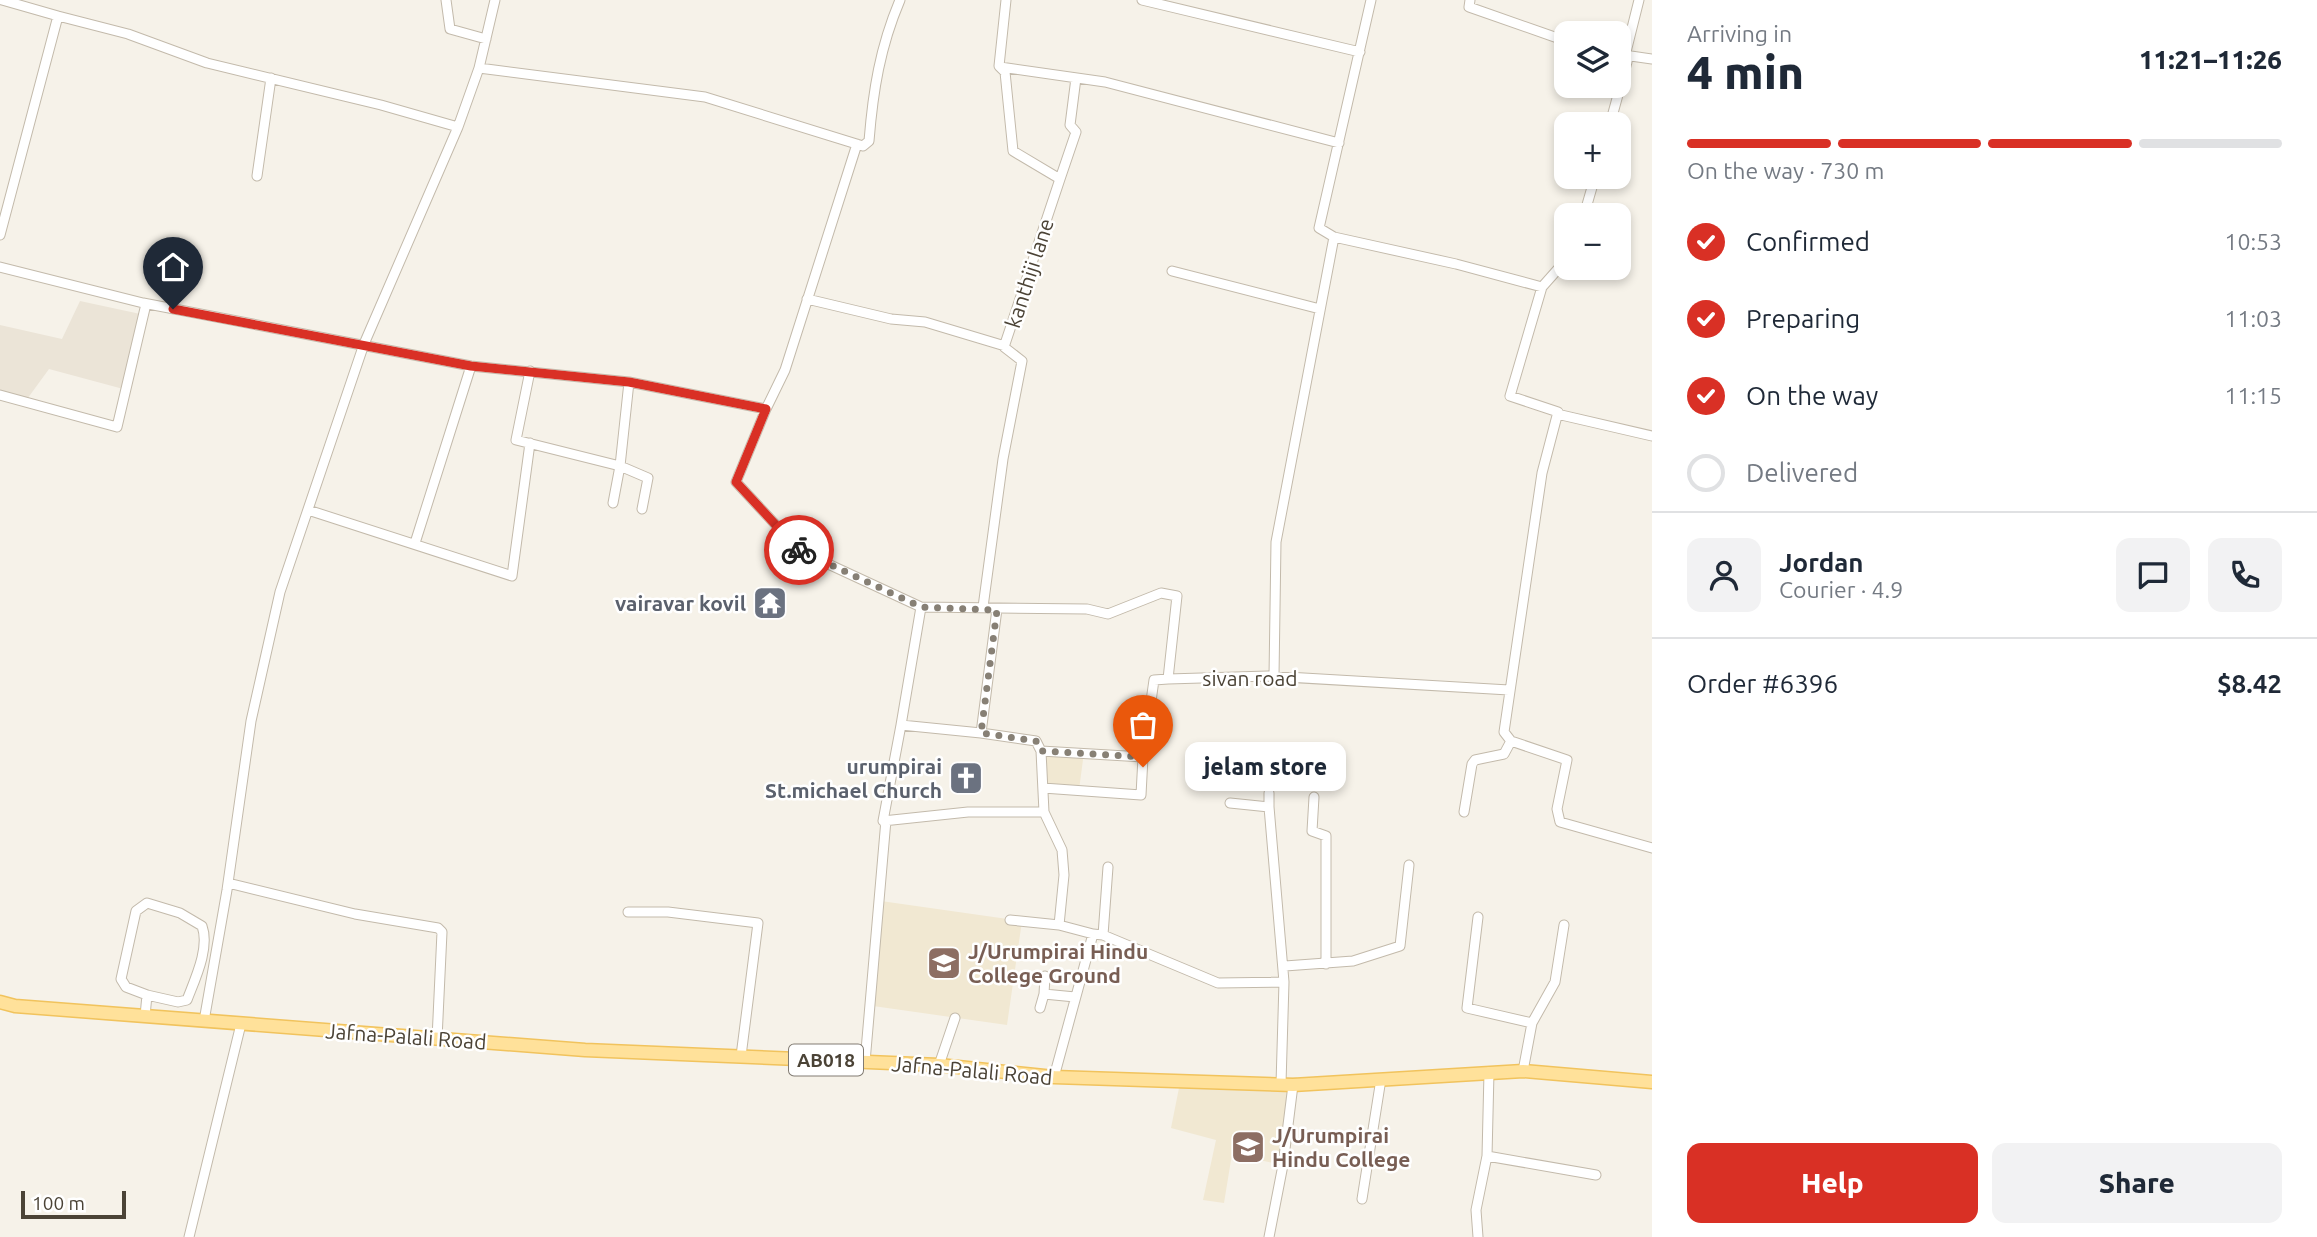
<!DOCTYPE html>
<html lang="en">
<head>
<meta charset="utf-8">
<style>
	:root { --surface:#fff; --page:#f2f2f3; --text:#1f2937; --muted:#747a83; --line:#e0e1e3; --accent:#d93025 }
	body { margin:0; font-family:Ubuntu,sans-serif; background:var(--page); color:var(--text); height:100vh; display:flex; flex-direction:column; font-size:26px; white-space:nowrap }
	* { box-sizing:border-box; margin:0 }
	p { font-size:23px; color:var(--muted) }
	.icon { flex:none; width:38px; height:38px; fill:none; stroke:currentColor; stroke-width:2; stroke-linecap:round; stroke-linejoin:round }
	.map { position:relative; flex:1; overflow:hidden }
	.panel { display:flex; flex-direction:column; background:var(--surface); width:665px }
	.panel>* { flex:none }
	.controls { position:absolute; left:1554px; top:21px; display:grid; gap:14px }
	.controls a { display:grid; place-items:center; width:77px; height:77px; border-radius:14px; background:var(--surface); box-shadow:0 4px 10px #0003; font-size:35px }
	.scale { position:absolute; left:21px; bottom:18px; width:105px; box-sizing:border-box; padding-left:7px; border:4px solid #4b4336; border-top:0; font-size:19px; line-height:24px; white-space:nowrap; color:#4b4336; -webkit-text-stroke:5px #fff; paint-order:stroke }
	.pin { position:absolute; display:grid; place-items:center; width:60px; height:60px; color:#fff; margin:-72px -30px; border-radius:50% 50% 50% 0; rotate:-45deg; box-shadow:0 0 7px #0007 }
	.pin .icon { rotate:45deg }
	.courier { position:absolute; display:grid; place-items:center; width:70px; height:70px; margin:-35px; border:5px solid #d93025; border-radius:50%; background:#fff; color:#222; box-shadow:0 2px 9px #0007 }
	.bubble { position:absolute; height:49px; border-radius:14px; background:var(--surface); box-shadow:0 4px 10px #0003; font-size:23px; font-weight:800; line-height:49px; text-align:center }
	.head em { font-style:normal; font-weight:800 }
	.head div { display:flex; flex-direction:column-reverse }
	.head { display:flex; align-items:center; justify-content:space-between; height:119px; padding:0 35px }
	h1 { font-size:46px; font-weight:800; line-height:52px }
	.bar { display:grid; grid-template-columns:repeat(4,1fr); gap:10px 7px; align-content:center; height:84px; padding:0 35px }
	.bar i { height:9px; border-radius:5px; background:var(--line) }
	.bar .current { background:var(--accent) }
	.bar p { grid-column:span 4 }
	.line { display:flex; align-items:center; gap:18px; padding:0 35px; border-top:2px solid var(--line) }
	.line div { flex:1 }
	.round { display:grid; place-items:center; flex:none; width:74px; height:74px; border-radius:14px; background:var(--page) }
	ol { padding:0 35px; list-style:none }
	li { display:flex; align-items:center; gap:21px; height:77px }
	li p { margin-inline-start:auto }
	li .icon { padding:7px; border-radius:50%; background:var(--accent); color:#fff; stroke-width:4 }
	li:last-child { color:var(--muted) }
	li i { width:38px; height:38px; border:4px solid var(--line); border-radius:50% }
	.cta { display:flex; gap:14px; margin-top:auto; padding:14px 35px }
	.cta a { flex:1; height:80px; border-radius:14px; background:var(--accent); color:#fff; font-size:28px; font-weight:800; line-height:80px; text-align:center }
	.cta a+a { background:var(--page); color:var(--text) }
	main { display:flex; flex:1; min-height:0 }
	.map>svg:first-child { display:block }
	.residential { fill:#ebe4d7 }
	.education { fill:#f1e8d2 }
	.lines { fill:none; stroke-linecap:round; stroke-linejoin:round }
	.minor-casing { stroke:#c3baab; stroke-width:11 }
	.major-casing { stroke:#f1c35d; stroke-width:15 }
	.minor { stroke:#fff; stroke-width:9 }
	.major { stroke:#ffe19a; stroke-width:12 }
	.done { stroke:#878075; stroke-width:7; stroke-dasharray:0 12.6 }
	.route { stroke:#d93025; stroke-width:9 }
	.labels { text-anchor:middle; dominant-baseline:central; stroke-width:5; stroke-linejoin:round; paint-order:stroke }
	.shield { fill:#fff; stroke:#817b72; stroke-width:2 }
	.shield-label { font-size:19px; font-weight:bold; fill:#4b4336 }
	.street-label { font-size:21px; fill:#4b4336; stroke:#fff }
	.worship-label { font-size:21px; font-weight:bold; fill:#5b616d; stroke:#fff; text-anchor:end }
	.education-label { font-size:21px; font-weight:bold; fill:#785e54; stroke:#fff; text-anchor:start }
</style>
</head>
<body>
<main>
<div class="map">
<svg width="1652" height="1237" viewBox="0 0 1652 1237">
	<rect width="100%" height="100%" fill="#f6f2e9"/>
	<!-- residential -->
	<path class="residential" d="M80,301l65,14 -18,75 -78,-21 -27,37 -22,-7v-74l62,14z"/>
	<!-- education -->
	<path class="education" d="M1041,751l43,1 -5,38 -36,-2z
		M881,901l141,20 -15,104 -141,-20z
		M1297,1077l-19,87 -46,-10 -8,49 -21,-3 13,-60 -45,-12 10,-50z"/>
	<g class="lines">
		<!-- minor casing -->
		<g class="minor-casing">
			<path id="minor" d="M446,0l4,29 36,10
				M1142,0l218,52
				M1470,0l-1,7 97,34
				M58,16l70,18 79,29 174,42 77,22
				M1624,60l15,-60
				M1625,61l6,-5 21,3
				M1000,67l105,15 234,61
				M479,68l226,29 158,49 6,-5c4,-50 11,-94 31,-141
				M1610,124l17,-62 -8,-3
				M257,176l14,-98
				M1060,179l16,-47 -6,-7 6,-47
				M1584,215l11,-38
				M0,235l58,-219 -56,-16
				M1334,237l122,27 86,23
				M1566,260l-24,27 -32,109 48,16 -16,61 -38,259 7,9 56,19 -10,49 3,13 92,26
				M0,267l143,36 328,63 158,16 137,27 -30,73 64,69 121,56 166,2 21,5 53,-21 16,3 -9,83 100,-3 241,14
				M1172,271l148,38
				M807,299l84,20 34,3 80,24
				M530,371l-14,69 104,26 9,-84
				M0,395l117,32 29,-123
				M766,409l19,-39 72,-226
				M1557,414l95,22
				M613,503l7,-37 28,12 -6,31
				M308,510l204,66 18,-133
				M415,543l56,-177
				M983,607l20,-148 19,-98 -18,-14 56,-168 -47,-28 -8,-79 -6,-6 7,-66
				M997,609l-16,124 55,8 5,10 3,61 18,38 2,25 -5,50 34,9
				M1274,676l2,-134 58,-305 -15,-9 52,-228
				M901,725l20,-118
				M981,733l-80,-8 -18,96 85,-9h76
				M1041,751l102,6 11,-77 14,-1
				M1043,788l98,7 2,-38
				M1314,797l-2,34 14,5v128
				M1230,803l39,4 15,175
				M1269,807v-14
				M1464,812l8,-48 3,-4 29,-6 7,-13
				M228,883l127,31 83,14 4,4 -5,107
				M628,912h40l90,11 -17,133
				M1478,917l-11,91 65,15
				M1010,920l49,5
				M1103,935l5,-68
				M1285,966l68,-5 47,-15 9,-81
				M1045,976l-1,18 31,3
				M1040,1008l4,-14
				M145,1016l2,-21 -21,-8 -5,-8 15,-68 11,-8 33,10 22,13c8,22 -7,53 -15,74l-9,2 -31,-7
				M204,1021l23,-131 24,-169 29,-129 84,-248 94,-217 21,-59 16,-68
				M865,1062l21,-242
				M939,1065l16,-47
				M1523,1071l9,-48 23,-41 9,-57
				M1054,1077l39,-143 10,1 115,48 66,-1 -3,102
				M1487,1156l109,19
				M1362,1199l19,-120
				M189,1237l52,-213
				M1269,1237l14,-72 10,-80
				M1478,1237l-2,-27 11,-54 2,-84"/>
		</g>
		<!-- major casing -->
		<g class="major-casing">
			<path id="major" d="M0,1002l15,4 570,44 354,15 115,12 239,8 230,-14 129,11"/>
		</g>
		<!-- minor -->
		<use href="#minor" class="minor"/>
		<!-- major -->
		<use href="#major" class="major"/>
	</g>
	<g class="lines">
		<!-- done -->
		<path class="done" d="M799,550l122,57 76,3 -16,123 55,8 5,10 102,6v10"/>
		<!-- route -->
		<path class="route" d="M173,309l298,57 158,16 137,27 -30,73 63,68"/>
	</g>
	<!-- icons -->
	<defs>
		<g id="temple-square" transform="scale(1.75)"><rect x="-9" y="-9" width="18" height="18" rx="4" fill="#6b7280" stroke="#fff"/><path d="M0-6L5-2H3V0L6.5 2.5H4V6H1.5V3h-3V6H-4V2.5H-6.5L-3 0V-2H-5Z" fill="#fff"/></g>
		<g id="church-square" transform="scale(1.75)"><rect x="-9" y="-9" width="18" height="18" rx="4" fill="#6b7280" stroke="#fff"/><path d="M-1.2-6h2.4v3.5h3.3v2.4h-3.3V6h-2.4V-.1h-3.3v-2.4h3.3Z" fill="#fff"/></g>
		<g id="school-square" transform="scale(1.75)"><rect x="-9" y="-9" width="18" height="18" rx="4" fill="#8d6e63" stroke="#fff"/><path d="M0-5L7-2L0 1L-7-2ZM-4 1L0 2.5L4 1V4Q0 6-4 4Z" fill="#fff"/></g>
	</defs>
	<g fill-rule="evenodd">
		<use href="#temple-square" x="770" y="603"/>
		<use href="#church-square" x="966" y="778"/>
		<use href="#school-square" x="944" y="963"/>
		<use href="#school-square" x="1248" y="1147"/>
	</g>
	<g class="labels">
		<!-- shield labels -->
		<rect class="shield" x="789" y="1044.5" width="74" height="31" rx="5"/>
		<g class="shield-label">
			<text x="826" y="1060">AB018</text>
		</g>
		<!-- street labels -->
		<g class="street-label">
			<text transform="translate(1029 273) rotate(-72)">kanthiji lane</text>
			<text x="1250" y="678">sivan road</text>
			<text transform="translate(406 1036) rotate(4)">Jafna-Palali Road</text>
			<text transform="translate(972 1070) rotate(5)">Jafna-Palali Road</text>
		</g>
		<!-- worship labels -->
		<g class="worship-label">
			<text x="746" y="603">vairavar kovil</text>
			<text x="942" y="766">urumpirai<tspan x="942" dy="24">St.michael Church</tspan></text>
		</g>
		<!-- education labels -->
		<g class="education-label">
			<text x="968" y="951">J/Urumpirai Hindu<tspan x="968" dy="24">College Ground</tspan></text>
			<text x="1272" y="1135">J/Urumpirai<tspan x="1272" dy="24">Hindu College</tspan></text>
		</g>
	</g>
</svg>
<div class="controls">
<a><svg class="icon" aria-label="layers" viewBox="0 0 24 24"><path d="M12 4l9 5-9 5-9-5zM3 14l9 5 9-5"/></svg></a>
<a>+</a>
<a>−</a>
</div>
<div class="scale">100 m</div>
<div class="pin" style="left:1143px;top:767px;background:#ea580c"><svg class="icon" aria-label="bag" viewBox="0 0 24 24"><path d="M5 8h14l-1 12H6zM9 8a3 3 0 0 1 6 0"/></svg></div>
<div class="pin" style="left:173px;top:309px;background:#1f2937"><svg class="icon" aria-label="home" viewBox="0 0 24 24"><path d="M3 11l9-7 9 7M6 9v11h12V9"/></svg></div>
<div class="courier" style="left:799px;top:550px"><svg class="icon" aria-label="bike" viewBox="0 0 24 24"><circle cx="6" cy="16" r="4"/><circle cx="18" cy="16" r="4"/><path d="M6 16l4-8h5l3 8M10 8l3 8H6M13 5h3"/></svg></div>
<div class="bubble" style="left:1185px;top:742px;width:161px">jelam store</div>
</div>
<section class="panel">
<div class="head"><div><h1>4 min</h1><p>Arriving in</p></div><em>11:21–11:26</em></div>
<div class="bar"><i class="current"></i><i class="current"></i><i class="current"></i><i></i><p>On the way · 730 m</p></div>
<ol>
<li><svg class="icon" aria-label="check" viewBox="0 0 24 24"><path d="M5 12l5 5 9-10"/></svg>Confirmed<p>10:53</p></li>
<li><svg class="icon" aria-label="check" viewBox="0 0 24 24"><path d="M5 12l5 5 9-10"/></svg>Preparing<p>11:03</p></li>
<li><svg class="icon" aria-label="check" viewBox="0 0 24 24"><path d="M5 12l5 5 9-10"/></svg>On the way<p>11:15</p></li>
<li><i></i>Delivered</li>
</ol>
<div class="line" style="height:126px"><a class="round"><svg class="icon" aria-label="person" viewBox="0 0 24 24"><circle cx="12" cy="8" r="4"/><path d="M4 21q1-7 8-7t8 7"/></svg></a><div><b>Jordan</b><p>Courier · 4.9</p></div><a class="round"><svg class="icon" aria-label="chat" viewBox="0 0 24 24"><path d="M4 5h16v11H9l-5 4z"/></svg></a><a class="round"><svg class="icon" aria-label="phone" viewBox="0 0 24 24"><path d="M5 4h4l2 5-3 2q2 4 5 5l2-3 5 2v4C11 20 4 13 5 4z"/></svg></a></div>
<div class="line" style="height:91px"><div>Order #6396</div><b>$8.42</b></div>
<div class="cta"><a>Help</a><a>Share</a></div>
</section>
</main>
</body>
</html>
